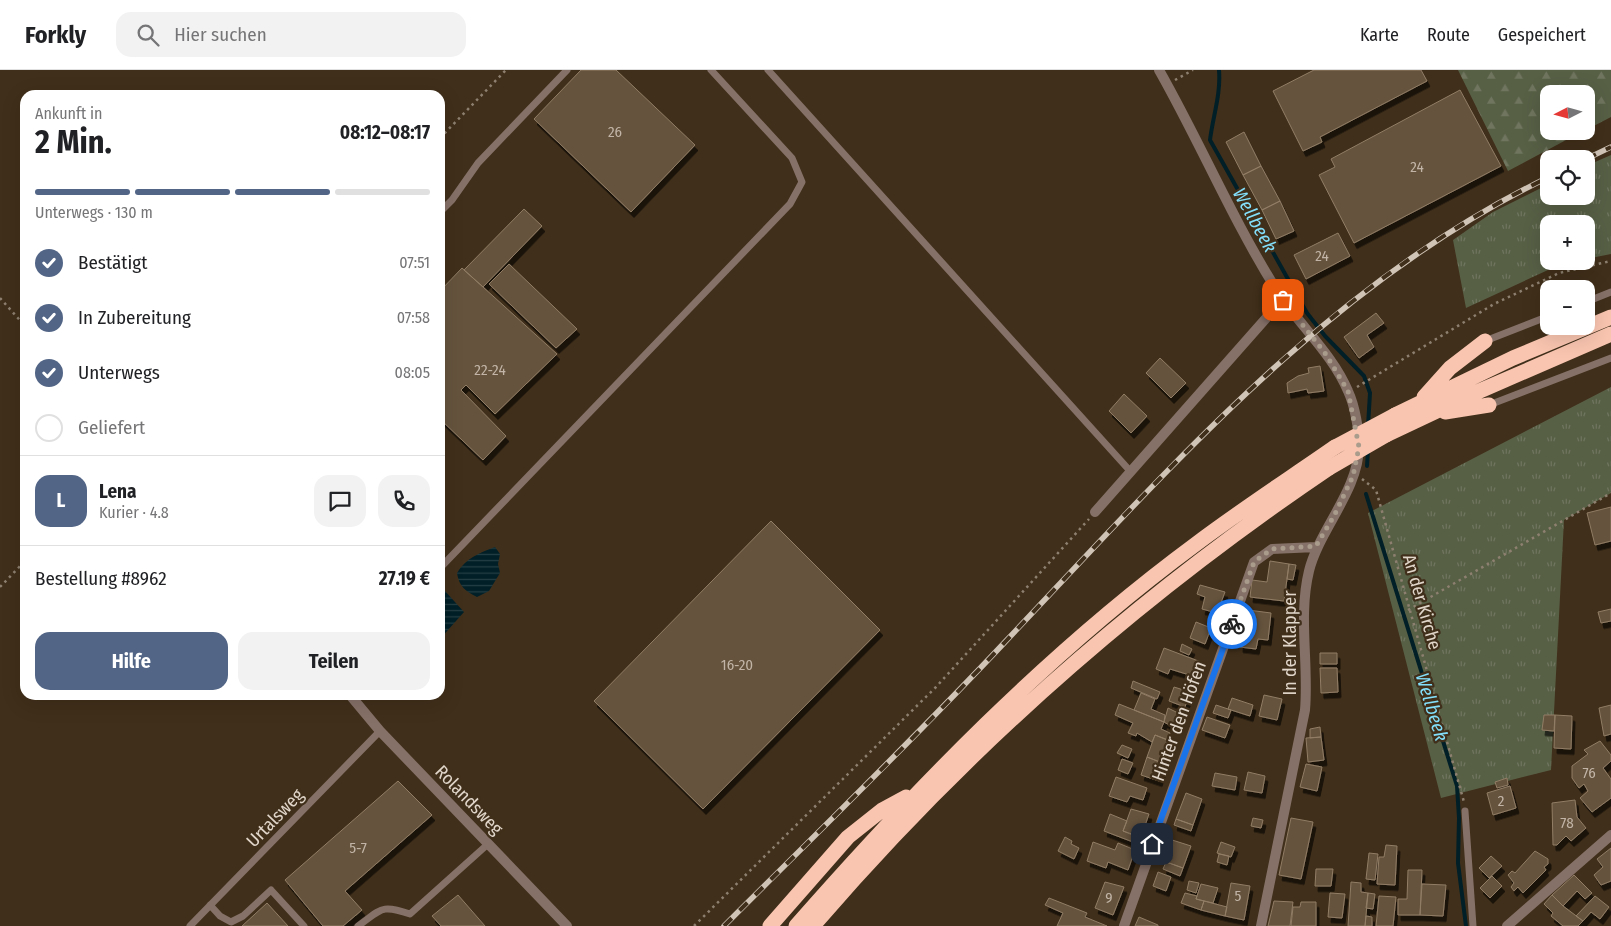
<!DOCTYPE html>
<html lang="de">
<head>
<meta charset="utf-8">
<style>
	:root { --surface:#fff; --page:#f2f2f2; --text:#202124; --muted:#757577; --line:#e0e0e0; --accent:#526586 }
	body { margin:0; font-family:"Fira Sans Condensed",sans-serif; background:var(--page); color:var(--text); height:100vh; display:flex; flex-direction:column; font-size:19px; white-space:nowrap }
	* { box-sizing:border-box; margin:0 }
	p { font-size:16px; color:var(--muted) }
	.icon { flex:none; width:28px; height:28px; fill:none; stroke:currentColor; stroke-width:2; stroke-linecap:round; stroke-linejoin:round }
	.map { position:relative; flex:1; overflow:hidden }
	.details { position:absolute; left:20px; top:20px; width:425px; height:610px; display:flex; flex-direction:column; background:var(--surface); border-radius:15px; box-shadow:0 5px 20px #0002 }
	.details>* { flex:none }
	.needle { width:32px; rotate:264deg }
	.controls { position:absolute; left:1540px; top:15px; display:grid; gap:10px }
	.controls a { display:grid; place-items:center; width:55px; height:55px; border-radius:10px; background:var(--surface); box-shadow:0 5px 20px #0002; font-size:25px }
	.pin { position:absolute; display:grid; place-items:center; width:42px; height:42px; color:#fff; margin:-21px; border-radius:10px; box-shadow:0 2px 8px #0006 }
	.courier { position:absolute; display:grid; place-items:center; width:50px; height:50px; margin:-25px; border:4px solid #1a73e8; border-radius:50%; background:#fff; color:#222; box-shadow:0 1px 6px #0007 }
	.overview em { font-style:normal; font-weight:700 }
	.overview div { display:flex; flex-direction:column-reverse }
	.overview { display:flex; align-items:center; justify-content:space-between; height:85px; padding:0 15px }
	h1 { font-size:32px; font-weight:700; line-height:38px }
	.bar { display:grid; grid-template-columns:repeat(4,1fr); gap:8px 5px; align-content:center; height:60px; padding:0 15px }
	.bar i { height:6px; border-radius:4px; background:var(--line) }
	.bar .active { background:var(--accent) }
	.bar p { grid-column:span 4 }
	.line { display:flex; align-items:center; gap:12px; padding:0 15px; border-top:1px solid var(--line) }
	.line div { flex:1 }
	.round { display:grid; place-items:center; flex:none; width:52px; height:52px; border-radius:15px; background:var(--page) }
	ol { padding:0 15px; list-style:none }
	li { display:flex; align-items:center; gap:15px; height:55px }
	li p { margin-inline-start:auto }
	li .icon { padding:5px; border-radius:50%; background:var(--accent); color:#fff; stroke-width:4 }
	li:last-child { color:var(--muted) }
	li i { width:28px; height:28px; border:2px solid var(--line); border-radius:50% }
	.button { display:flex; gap:10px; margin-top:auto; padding:10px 15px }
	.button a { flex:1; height:58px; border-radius:15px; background:var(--accent); color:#fff; font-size:20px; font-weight:700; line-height:58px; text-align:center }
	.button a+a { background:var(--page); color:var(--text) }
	header { display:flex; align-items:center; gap:30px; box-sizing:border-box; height:70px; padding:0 25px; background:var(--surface); border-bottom:1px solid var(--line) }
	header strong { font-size:24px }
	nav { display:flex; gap:28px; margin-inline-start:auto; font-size:18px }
	.search { width:350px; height:45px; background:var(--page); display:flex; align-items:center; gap:12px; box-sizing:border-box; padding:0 18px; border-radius:15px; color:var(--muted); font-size:19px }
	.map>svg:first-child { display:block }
	.grass { fill:url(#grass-tufts) }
	.forest { fill:url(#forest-firs) }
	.water { fill:url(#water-rules) }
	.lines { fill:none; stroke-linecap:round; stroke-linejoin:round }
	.stream { stroke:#001f27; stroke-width:4 }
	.building { fill:#65533d; stroke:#917d66; filter:url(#shadow) }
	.path { stroke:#8e8070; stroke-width:2.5; stroke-dasharray:2.5 4; stroke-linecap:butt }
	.lane { stroke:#867168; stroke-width:7 }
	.street { stroke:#867168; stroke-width:10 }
	.highway { stroke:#f9c5b0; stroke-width:15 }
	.rail-casing { stroke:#d0c4b7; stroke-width:5.5 }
	.rail { stroke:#402f1a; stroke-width:4; stroke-dasharray:11; stroke-linecap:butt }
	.highway-bridge { stroke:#f9c5b0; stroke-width:15 }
	.done { stroke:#a99c8c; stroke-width:5; stroke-dasharray:0 9 }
	.route { stroke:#1a73e8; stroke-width:6 }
	.labels { text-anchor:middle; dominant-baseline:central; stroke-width:4.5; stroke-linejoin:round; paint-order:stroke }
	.number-label { font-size:15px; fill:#c2b5a7 }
	.street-label { font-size:18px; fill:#e1d6ca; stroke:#402f1a }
	.water-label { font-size:19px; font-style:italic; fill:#82defa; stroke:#402f1a }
</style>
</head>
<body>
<header>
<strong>Forkly</strong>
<div class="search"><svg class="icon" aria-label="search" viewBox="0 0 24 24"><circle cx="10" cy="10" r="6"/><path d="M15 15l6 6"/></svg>Hier suchen</div>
<nav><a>Karte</a><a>Route</a><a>Gespeichert</a></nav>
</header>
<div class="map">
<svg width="1611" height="856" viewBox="0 0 1611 856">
	<defs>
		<pattern id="grass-tufts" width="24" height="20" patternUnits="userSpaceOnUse" patternTransform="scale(1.25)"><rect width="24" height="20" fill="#575f45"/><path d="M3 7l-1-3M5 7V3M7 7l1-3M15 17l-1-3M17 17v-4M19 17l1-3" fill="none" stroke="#6f755e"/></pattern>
		<pattern id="forest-firs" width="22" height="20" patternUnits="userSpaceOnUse" patternTransform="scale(1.25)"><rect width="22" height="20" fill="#575f45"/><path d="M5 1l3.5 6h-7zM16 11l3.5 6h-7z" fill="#6f755e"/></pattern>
		<pattern id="water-rules" width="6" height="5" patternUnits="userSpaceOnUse" patternTransform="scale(1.25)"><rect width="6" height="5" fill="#001f27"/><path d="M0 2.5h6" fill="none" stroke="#253f45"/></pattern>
		<filter id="shadow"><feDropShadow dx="3" dy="5.5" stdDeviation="0" flood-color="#0009"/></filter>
	</defs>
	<rect width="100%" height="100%" fill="#402f1a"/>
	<!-- grass -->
	<path class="grass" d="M1611,85v99l-25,5v-35h-37v37h28l-29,9 -82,38 -13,-68 40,-28 56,-28v12h37v-30z
		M1611,317v106l-47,27 -13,250 -110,28 -73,-285z"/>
	<!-- forest -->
	<path class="forest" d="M1458,0h153v47l-25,13v-36h-37v37h34l-75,40z"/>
	<!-- water -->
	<path class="water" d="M495,477l5,7 -2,10 2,9 -11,18 -12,6c-12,-6 -18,-11 -20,-24 9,-15 22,-20 38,-26z
		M440,521h5l19,21 -24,27z"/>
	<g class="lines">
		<!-- stream -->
		<path class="stream" d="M1219,0c2,24 -6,46 -9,70l97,173 18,23 39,40 6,17 -2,33
			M1367,396l1,-16
			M1366,424l91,292 2,32 -1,45 8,63"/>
	</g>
	<!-- building -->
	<path class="building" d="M581,0h35l79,75 -64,67 -97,-93z
		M1314,0h107l6,11 -107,56 2,5 -19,9 -30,-60z
		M1460,20l41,76 -147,77 -35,-68 16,-8 -4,-8z
		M1244,62l17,34 -18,9 -17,-33z
		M1261,96l19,35 -18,9 -19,-35z
		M1280,131l14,30 -18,8 -14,-29z
		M524,139l18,17 -59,61 -19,-17z
		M1338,163l12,23 -44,23 -12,-24z
		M509,194l68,65 -21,19 -67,-64z
		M462,198l95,86 -62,60 -29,-29 -5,5 45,46 -23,24 -43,-41v-128z
		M1376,243l8,10 -17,12 7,12 -15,11 -15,-21z
		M1160,288l26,25 -15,15 -25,-25z
		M1320,296l4,25 -16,2 -1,-4 -19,4 -1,-10 11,-7 11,-3 -1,-5z
		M1124,324l23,22 -16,17 -22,-22z
		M1611,437v34l-16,4 -8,-32z
		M771,451l109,109 -177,179 -109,-108z
		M1270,491l19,3 -5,37 -34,-4 2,-17 15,2z
		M1289,494l7,1 -3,15 -6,-1z
		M1200,515l25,7 -8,21 -15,-4 3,-12 -8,-3z
		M1611,539v12l-10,2 -3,-11z
		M1248,540l23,3 -3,27 -10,-1 -2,10 -16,-2 1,-14h4z
		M1196,552l15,6 -6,16 -15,-6z
		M1182,574l10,5 -3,6 -9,-4z
		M1164,578l37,14 -5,15 -26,-8 -2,5 -12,-5z
		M1320,583h17v11h-17z
		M1320,598h17l1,24 -17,1z
		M1133,611l27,11 -3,7 -26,-11z
		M1174,617l16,5 -5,15 -16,-6z
		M1141,623l14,6 -4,10 14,6 -1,7 -30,-12z
		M1264,625l18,4 -5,21 -18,-4z
		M1232,628l21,7 -3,11 -22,-7z
		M1119,634l45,18 -3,7 9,4 -3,7 -12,-5 -3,7 -15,-9 -1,3 -8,-3 5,-10 -18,-8z
		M1216,635l15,5 -3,8 -15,-5z
		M1611,635v29l-7,2 -5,-28z
		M1168,638l14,7 -6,14 -12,-7z
		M1544,645h11l-1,16 -12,-1z
		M1555,645l17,1 -1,33 -17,-1z
		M1207,647l23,8 -5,13 -23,-8z
		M1320,657l1,10 -11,1v-9z
		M1155,665l19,7 -9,22 -18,-7z
		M1321,667l3,23 -16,2 -2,-24z
		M1600,671l11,14v6l-8,7 8,11v19l-19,14 -12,-14 8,-7 -4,-7 -5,4 -7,-10v-12l16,-12 -4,-4z
		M1122,675l10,4 -4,9 -11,-5z
		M1147,687l18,7 -6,17 -18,-6z
		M1122,689l11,4 -5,11 -10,-4z
		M1306,694l16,3 -5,24 -17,-4z
		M1248,702l17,4 -3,17 -18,-3z
		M1215,703l22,4 -2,13 -23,-4z
		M1116,707l31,11 -4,12 -13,-4 -3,6 -18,-6z
		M1507,708l1,7 -11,3 -2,-6z
		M398,711l34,34 -87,76 17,19 -19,16h-20l-38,-46z
		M1510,716l6,22 -23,7 -6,-22z
		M1186,723l16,6 -9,26 -17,-6z
		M1575,730l2,17 9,11 -15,13 -5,-5 -9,9h-4l-1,-42z
		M1131,739l18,5 -8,23 -18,-6z
		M1110,744l17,7 -4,10 12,5 -2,6 -29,-11z
		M1253,748l10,2 -2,8 -10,-2z
		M1291,748l22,4 -12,57 -22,-4z
		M1176,749l17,6 -2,6 -17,-6z
		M1065,767l7,4 -1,3 8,4 -5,11 -16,-8z
		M1169,769l22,7 -8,22 -22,-8z
		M1093,772l22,8 3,-7 17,7 -7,20 -20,-8 -2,6 -19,-7z
		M1221,772l14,5 -4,10 -14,-4z
		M1386,775l11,1 -2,39 -18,-1 2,-27h5z
		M1611,778v33l-10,4 -7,-10 9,-8 -6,-8z
		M1535,781l13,8v5l-4,3 2,3 -23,23 -5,-6 -4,4 -3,-4 3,-4 -6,-8 4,-4 3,2z
		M1369,783l9,1 -3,26 -9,-1z
		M1219,784l10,2 -2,9 -10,-3z
		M1491,786l11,10 -13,12 -10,-10z
		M1166,792l17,6 -3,8 -17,-7z
		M1316,799h17l-2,17h-16z
		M1408,800h14l-2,45h-22v-16h9z
		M1158,802l13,5 -5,14 -13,-5z
		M1574,805l18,18 -7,6 -8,-8 -14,15 -11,-11z
		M1492,806l10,10 -12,12 -10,-10z
		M1189,811l10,2 -3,10 -9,-3z
		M1105,812l19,5 -11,28 -18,-7z
		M1351,812l10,1v9l7,1 -3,33h-17z
		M1231,813l19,3 -6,34 -19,-4z
		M1201,814l17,4 -5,15 -17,-4z
		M1422,814l24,1 -3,31 -23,-1z
		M1185,823l12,3 -1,3 8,2 -3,9 -20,-7z
		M1330,823l15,1 -3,24 -14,-1z
		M1368,823l7,1 -2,15 -7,-1z
		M458,825l27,31h-44l-9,-10z
		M1552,825l11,11 20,15 -5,5h-15l-12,-10 2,-3 -9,-9z
		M1379,826l17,1 -3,29h-17z
		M1595,826l14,11 -9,12 -9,-7 -8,9 -7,-5z
		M1049,828l38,15 -2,4 22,9h-50l6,-13 -18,-8z
		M1204,831l23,6 -2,9 -24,-6z
		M1274,831l19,1 -3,24h-22z
		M1301,832h15v24h-25l2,-19h7z
		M267,833l21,23h-46z
		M1366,846l6,1v9h-7z
		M1139,847l19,8v1h-23z"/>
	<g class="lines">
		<!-- path -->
		<path class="path" d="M1175,10l18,-10
			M440,68l66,-68
			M0,228l25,28
			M1357,317l137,-83 65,-31 52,-12
			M1362,409l14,11 88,312
			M0,517l25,-26
			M1408,540l203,-117
			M694,856l242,-239 153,-168"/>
		<!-- lane -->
		<path class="lane" d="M768,0l363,402
			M440,142l12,-12 26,-37 89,-93
			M1586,232l25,-10
			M1485,271l64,-25
			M1489,335l122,-47
			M440,498l350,-364 12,-22 -10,-24 -81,-88
			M1465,741l8,115
			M210,835l10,11 11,6 12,-6 28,-26 33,36
			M190,856l190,-195
			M358,856c24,-17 23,-22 52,-12l78,-70"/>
		<!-- street -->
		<path class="street" d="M1159,0c41,72 73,149 117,219 22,35 56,64 72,102 7,15 11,39 11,55 0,44 -40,84 -50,125 -11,45 0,93 -4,139l-44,216
			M1095,442l188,-213
			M350,625l30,36 187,195
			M1124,856l130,-364 18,-13 44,-2
			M1507,856l104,-91"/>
		<!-- highway -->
		<path class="highway" d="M1424,327l26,-29 35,-27
			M1445,342l44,-7
			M1395,345l118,-57 98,-41
			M1386,365l89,-42 136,-59
			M770,856l78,-89 34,-27 24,-13
			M796,856c122,-139 251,-272 400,-382 45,-34 93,-65 139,-97
			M813,856c151,-176 325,-329 516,-458"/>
		<!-- rail casing -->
		<g class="rail-casing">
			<path id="rail" d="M1586,89l25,-12
				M724,856c94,-94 190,-187 281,-284 164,-173 325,-360 544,-465"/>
		</g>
		<!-- rail -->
		<use href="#rail" class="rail"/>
		<!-- highway-bridge -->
		<path class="highway-bridge" d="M1335,377l60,-32
			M1329,398l57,-33"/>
	</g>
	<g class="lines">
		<!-- done -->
		<path class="done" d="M1232,554l22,-62 18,-13 44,-3 18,-30 19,-40 6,-29 -11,-56 -23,-38 -42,-53"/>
		<!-- route -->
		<path class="route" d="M1152,774l80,-220"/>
	</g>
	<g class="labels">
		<!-- number labels -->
		<g class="number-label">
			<text x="615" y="62">26</text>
			<text x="1417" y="97">24</text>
			<text x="1322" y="186">24</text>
			<text x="490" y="300">22-24</text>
			<text x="737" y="595">16-20</text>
			<text x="1589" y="703">76</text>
			<text x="1501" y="731">2</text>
			<text x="1567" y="753">78</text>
			<text x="358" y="778">5-7</text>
			<text x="1238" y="826">5</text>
			<text x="1109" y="828">9</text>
		</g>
		<!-- street labels -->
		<g class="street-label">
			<text transform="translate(1422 532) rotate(74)">An der Kirche</text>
			<text transform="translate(1290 573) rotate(-90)">In der Klapper</text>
			<text transform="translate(1179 651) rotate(-70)">Hinter den Höfen</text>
			<text transform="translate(469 730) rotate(46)">Rolandsweg</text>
			<text transform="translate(275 748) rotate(-46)">Urtalsweg</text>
		</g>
		<!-- water labels -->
		<g class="water-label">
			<text transform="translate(1255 150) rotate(61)">Wellbeek</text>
			<text transform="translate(1432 637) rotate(73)">Wellbeek</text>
		</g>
	</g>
</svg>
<div class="controls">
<a><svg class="needle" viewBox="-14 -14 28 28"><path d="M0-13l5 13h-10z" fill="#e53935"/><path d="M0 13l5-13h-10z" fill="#757577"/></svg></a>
<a><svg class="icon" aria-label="locate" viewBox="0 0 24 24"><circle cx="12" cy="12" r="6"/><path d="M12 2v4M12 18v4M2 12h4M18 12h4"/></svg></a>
<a>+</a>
<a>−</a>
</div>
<div class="pin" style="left:1283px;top:230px;background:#ea580c"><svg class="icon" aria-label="bag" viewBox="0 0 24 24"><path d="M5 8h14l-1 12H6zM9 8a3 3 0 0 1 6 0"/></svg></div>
<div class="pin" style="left:1152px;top:774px;background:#1f2937"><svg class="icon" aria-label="home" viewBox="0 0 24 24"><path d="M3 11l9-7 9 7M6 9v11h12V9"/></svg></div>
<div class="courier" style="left:1232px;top:554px"><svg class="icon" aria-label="bike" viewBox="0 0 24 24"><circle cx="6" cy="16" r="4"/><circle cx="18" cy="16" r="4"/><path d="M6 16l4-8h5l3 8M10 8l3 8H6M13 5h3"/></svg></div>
<section class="details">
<div class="overview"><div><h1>2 Min.</h1><p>Ankunft in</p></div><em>08:12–08:17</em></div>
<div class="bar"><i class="active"></i><i class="active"></i><i class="active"></i><i></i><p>Unterwegs · 130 m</p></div>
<ol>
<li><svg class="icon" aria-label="check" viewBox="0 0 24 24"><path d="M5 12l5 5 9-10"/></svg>Bestätigt<p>07:51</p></li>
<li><svg class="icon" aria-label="check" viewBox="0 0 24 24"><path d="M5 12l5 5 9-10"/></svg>In Zubereitung<p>07:58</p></li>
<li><svg class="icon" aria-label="check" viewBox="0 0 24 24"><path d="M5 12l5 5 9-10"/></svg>Unterwegs<p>08:05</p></li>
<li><i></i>Geliefert</li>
</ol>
<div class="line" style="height:90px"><b class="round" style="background:var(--accent);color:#fff">L</b><div><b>Lena</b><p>Kurier · 4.8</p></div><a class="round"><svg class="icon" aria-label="chat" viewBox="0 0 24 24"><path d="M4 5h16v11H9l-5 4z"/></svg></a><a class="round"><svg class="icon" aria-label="phone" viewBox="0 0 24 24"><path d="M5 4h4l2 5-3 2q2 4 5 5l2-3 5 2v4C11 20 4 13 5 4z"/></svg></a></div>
<div class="line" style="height:65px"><div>Bestellung #8962</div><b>27.19 €</b></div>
<div class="button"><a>Hilfe</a><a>Teilen</a></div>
</section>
</div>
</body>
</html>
